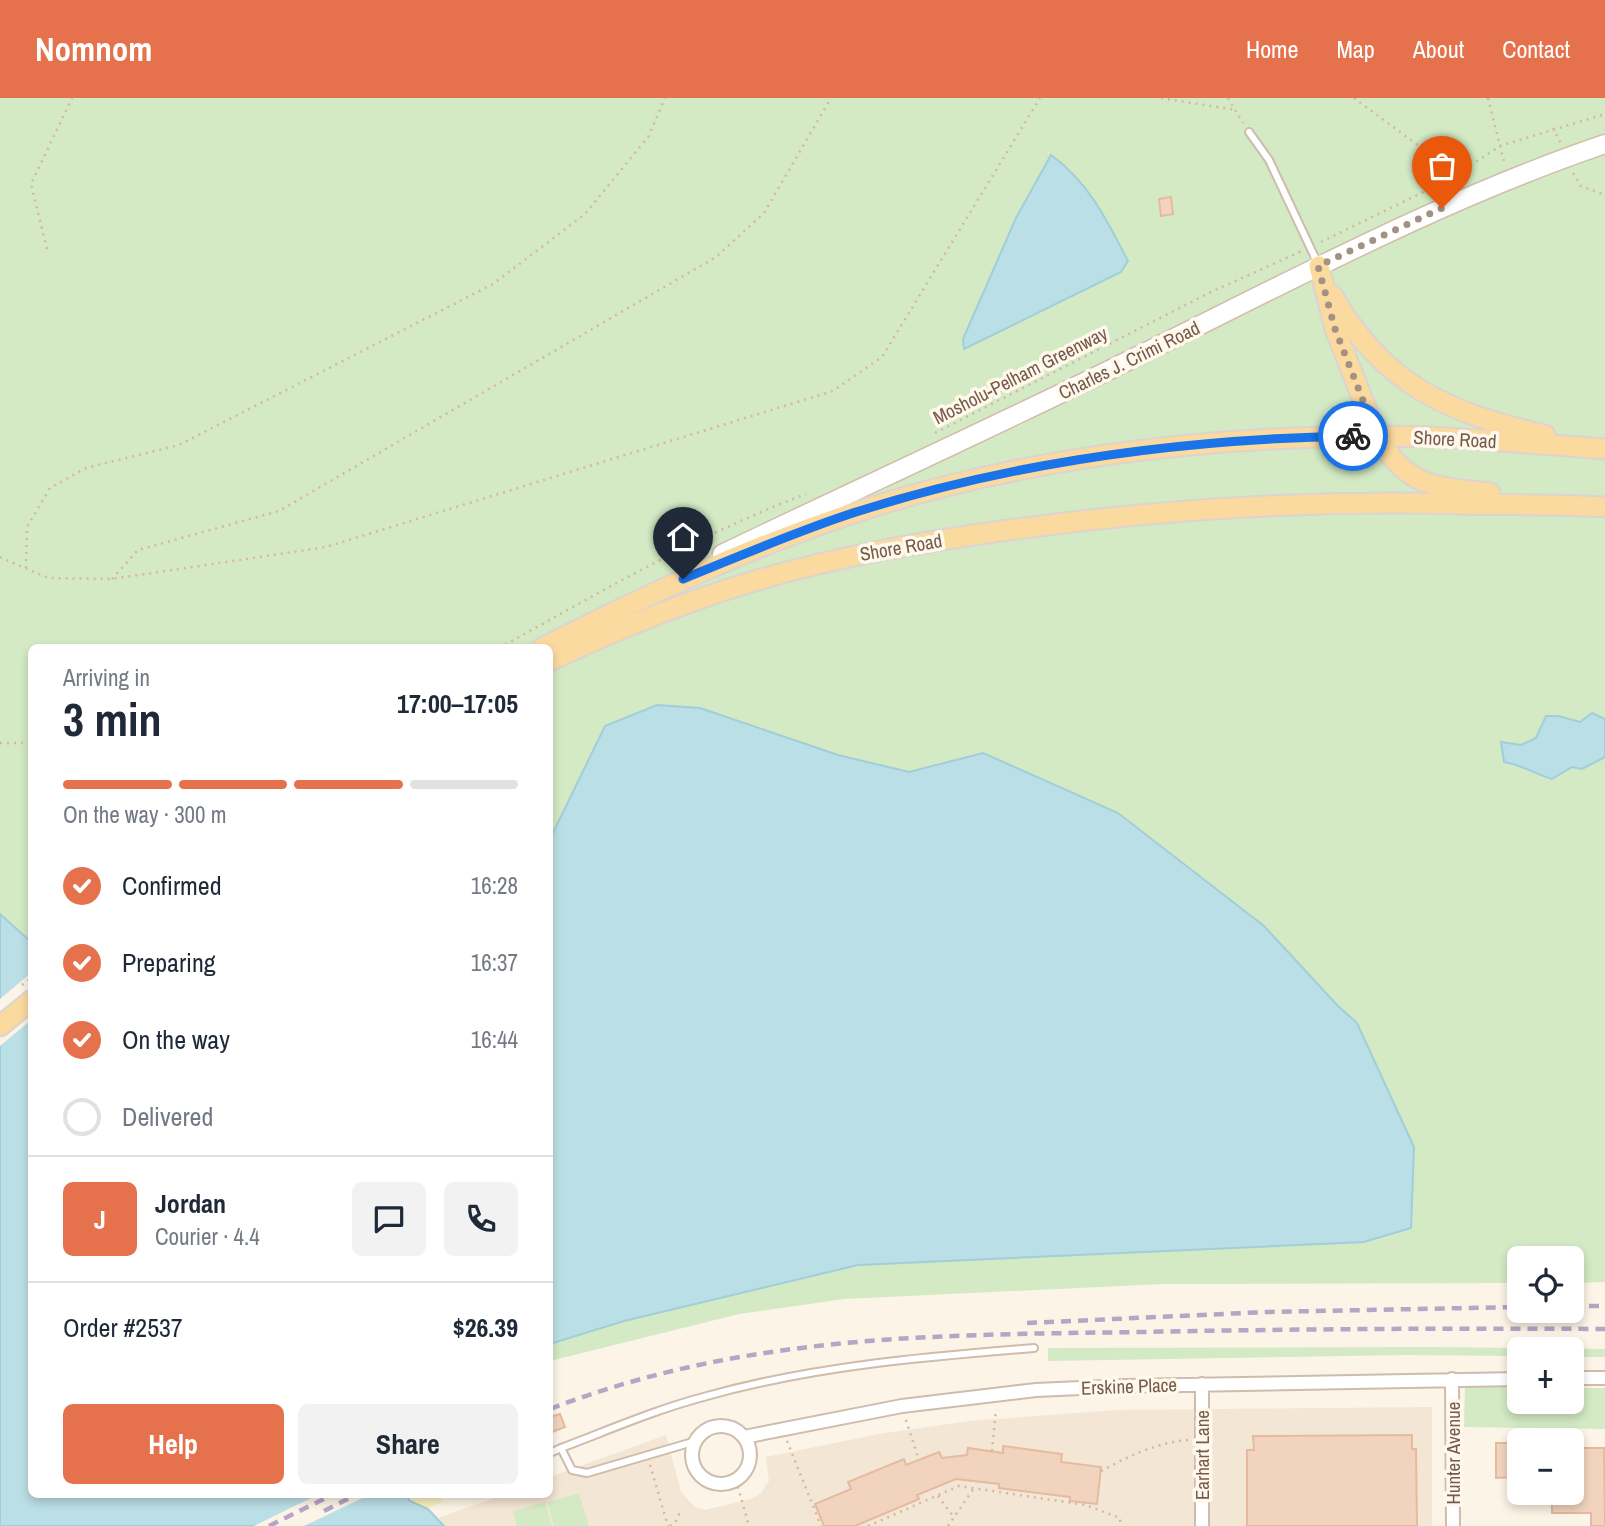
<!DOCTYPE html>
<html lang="en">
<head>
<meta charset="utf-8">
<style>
	:root { --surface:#fff; --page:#f2f2f3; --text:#1f2937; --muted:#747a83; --line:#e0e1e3; --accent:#e5724c }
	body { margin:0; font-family:"Archivo Narrow",sans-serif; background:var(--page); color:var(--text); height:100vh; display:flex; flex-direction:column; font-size:26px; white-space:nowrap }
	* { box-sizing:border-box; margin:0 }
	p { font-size:23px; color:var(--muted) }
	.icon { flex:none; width:38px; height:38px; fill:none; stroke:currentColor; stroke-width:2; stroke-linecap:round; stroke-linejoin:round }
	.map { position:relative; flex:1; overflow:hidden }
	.sheet { position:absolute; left:28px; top:546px; width:525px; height:854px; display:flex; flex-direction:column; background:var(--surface); border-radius:10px; box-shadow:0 4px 10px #0003 }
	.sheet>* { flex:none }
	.buttons { position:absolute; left:1507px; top:1148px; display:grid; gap:14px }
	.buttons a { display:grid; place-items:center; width:77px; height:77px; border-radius:10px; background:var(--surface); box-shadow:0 4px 10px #0003; font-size:35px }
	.pin { position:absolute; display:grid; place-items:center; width:60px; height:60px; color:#fff; margin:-72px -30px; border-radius:50% 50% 50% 0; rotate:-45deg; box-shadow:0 0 7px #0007 }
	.pin .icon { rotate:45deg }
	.courier { position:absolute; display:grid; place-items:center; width:70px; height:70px; margin:-35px; border:5px solid #1a73e8; border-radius:50%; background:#fff; color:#222; box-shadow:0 2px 9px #0007 }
	.summary em { font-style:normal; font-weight:700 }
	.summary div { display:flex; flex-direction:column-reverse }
	.summary { display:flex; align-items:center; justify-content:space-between; height:119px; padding:0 35px }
	h1 { font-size:46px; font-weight:700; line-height:52px }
	.bar { display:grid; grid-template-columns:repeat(4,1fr); gap:10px 7px; align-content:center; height:84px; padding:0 35px }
	.bar i { height:9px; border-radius:5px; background:var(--line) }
	.bar .current { background:var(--accent) }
	.bar p { grid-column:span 4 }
	.line { display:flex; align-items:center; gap:18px; padding:0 35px; border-top:2px solid var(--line) }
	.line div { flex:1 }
	.round { display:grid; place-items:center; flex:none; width:74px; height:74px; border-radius:10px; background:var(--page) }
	ol { padding:0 35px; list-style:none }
	li { display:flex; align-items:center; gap:21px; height:77px }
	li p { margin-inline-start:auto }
	li .icon { padding:7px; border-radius:50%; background:var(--accent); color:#fff; stroke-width:4 }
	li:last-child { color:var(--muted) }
	li i { width:38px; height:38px; border:4px solid var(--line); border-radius:50% }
	.primary-button { display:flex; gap:14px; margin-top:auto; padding:14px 35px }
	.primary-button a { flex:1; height:80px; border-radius:10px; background:var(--accent); color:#fff; font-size:28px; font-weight:700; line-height:80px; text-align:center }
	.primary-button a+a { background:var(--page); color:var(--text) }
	header { display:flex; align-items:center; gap:42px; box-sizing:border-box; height:98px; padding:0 35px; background:var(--accent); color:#fff }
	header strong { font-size:33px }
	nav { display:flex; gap:38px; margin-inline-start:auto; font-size:24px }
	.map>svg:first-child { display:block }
	.residential { fill:#f4e6d5 }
	.green { fill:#d3eac5 }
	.sand { fill:#fbf0c1 }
	.water { fill:#bbdfe6; stroke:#a1ced8; stroke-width:2 }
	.pier { fill:#fcf4e6 }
	.building { fill:#f2d4be; stroke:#e4bb9e; stroke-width:2 }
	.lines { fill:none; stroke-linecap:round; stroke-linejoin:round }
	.lane-casing { stroke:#cebcad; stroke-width:10 }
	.street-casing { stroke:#cebcad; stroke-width:16 }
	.secondary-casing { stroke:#d3bead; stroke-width:21 }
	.primary-casing { stroke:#dbd4d0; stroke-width:23 }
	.path { stroke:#d7b7a1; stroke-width:2.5; stroke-dasharray:2 5; stroke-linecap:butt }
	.lane { stroke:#fff; stroke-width:6 }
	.street { stroke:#fff; stroke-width:12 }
	.secondary { stroke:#fff; stroke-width:18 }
	.primary { stroke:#fada9f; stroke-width:19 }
	.rail { stroke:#b7a4c6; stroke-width:4.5; stroke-dasharray:10 7; stroke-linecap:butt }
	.done { stroke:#a59181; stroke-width:7; stroke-dasharray:0 12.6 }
	.route { stroke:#1a73e8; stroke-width:9 }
	.labels { text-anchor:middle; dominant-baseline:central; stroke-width:7; stroke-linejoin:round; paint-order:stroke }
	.street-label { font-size:19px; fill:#765b4b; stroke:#fff8ed }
</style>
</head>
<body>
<header>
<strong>Nomnom</strong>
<nav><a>Home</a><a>Map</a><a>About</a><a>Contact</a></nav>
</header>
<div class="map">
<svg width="1605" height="1428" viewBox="0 0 1605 1428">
	<rect width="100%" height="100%" fill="#fcf4e6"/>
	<!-- residential -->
	<path class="residential" d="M1432,1309v119h-988l-6,-8 64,-23 48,-1v-17l116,-42 15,57 13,14 10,4 47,-11 9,-5 9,-13 -3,-24 113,-23 91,-13 146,-11z"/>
	<!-- green -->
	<path class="green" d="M0,0h1605v1184l-33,1v-25h-53v25l-356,1 -319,15 -105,15 -189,47v-713h-518l-1,294 -31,-28z
		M1428,1249l177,2v8h-33v-8h-53v7l-115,-1 -356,6v-13z
		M1465,1288l54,1v15h53v-14h33v41l-141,-2z
		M579,1395l10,33h-35l-7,-24z
		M545,1404l7,24h-35l-4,-15z"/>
	<!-- sand -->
	<path class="sand" d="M406,1397h35l1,6 -14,8 -18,-8z"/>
	<!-- water -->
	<path class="water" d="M1051,57c37,26 57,67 77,106l-7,11 -157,77 -1,-10 53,-121z
		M657,607l43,3 138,47 71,17 74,-19 135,60 146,113 73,79 20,18 57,124 -3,81 -47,14 -506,23 -234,56 -74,23v-505l55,-113z
		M1592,615l13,6v38l-23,12 -10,-2 -20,12c-18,-5 -29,-14 -48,-17l-3,-20 20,3 15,-7 10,-22h12l22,6z
		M0,816l31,28 1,552 374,1 4,6 18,8 16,17h-444z"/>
	<!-- pier -->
	<path class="pier" d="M31,875v47l-31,26v-47z
		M319,1396l50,1 -65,31h-50z"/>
	<!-- building -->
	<path class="building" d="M1171,99l2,17 -12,2 -2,-17z
		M560,1316l5,13 -13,5 -2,-15z
		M1412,1337v14h4l1,77h-170v-76h7l-1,-14z
		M1496,1345h23v34l-23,1z
		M1003,1348l59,8 -1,8 40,5 -4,37 -27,-3v-4l-71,-9v-4l-43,-5 -39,16 2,4 -64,27h-31l-9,-22 36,-15 -3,-7 56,-23 2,6 33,-13 3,6 25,-3 1,-7 35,5z
		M1572,1350h32l1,78h-14v-13h-39v-20h20z"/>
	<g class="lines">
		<!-- lane casing -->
		<g class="lane-casing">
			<path id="lane" d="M1249,34l20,28 49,104
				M561,1350c48,-18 96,-39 146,-52 107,-30 216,-39 327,-48
				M550,1355l11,-5 11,22 15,3 109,-32"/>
		</g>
		<!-- street casing -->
		<g class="street-casing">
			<path id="street" d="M1572,1280h33
				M1452,1281l1,147
				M692 1357a29 29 0 1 1 58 0a29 29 0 1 1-58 0Z
				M744,1339l158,-31 134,-16 90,-4 393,-7
				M1202,1428v-142"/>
		</g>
		<!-- secondary casing -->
		<g class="secondary-casing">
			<path id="secondary" d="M722,456c142,-68 285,-133 426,-203 150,-74 298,-153 457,-207"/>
		</g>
		<!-- primary casing -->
		<g class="primary-casing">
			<path id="primary" d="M1319,168l16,63 42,107c31,52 58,51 113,57
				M1332,197c51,90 116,118 213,140
				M542,550c102,-52 205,-100 314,-136 166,-54 343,-75 517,-76 78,0 155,7 232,13
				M550,563c65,-31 132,-58 201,-79 87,-26 176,-41 265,-53 147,-20 295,-29 443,-25 48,1 98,0 146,3
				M0,928l32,-26"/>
		</g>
		<!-- path -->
		<path class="path" d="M1161,0l75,12
			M1228,0l15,25
			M1354,0l111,82
			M1488,0l17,68
			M1553,30l8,16
			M1573,75l8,13 24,9
			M1321,144l127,-62 52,-34 105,-32
			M47,151l-16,-65 41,-86
			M935,335l276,-141 91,-41
			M0,459l48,21 64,1 214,-32 507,-156 49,-34 158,-259
			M26,470l1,-41 23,-39 36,-20 93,-23 314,-161 92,-70 63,-77 17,-39
			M112,481l26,-29 141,-39 437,-254 48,-44 67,-115
			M499,550c100,-55 200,-114 307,-154
			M0,645h32
			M22,887l10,-8
			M906,1322l13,40
			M787,1343l34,85
			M992,1353l4,-42
			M650,1367l18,61
			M1101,1373c26,-14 57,-29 87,-31
			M736,1382l13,46
			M938,1398l15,20
			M670,1428l6,-5 5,-11
			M868,1428l91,-40 127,19 34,13 1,8
			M948,1428l26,-38"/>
		<!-- lane -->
		<use href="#lane" class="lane"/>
		<!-- street -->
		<use href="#street" class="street"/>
		<!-- secondary -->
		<use href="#secondary" class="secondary"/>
		<!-- primary -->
		<use href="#primary" class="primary"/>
		<!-- rail -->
		<path class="rail" d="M1572,1208h33
			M1027,1225l239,-11 253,-5
			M550,1311c194,-75 385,-74 590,-77 155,-3 310,-4 465,-3
			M324,1413l33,-17
			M269,1428l65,-32"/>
	</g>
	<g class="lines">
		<!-- done -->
		<path class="done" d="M1353,338h24l-42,-107 -17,-63 124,-58"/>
		<!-- route -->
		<path class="route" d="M683,481c57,-23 114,-48 173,-67 161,-51 329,-73 497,-76"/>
	</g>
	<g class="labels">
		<!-- street labels -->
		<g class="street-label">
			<text transform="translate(1129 262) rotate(-26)">Charles J. Crimi Road</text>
			<text transform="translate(1020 277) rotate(-27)">Mosholu-Pelham Greenway</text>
			<text transform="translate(1455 341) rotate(3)">Shore Road</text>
			<text transform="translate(901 449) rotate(-10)">Shore Road</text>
			<text transform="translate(1129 1288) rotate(-2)">Erskine Place</text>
			<text transform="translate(1453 1355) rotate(-90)">Hunter Avenue</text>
			<text transform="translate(1202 1357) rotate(-90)">Earhart Lane</text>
		</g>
	</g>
</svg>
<div class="buttons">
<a><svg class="icon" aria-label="locate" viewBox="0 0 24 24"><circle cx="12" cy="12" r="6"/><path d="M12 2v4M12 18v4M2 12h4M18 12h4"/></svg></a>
<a>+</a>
<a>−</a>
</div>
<div class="pin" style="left:1442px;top:110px;background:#ea580c"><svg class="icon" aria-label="bag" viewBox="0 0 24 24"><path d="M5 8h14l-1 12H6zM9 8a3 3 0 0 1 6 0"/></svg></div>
<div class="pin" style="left:683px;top:481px;background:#1f2937"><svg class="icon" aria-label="home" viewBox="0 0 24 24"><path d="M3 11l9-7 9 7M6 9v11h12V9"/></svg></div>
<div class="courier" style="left:1353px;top:338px"><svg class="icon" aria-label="bike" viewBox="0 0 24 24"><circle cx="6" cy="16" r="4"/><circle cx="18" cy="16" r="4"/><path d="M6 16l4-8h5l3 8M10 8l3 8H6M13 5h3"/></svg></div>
<section class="sheet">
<div class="summary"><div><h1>3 min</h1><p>Arriving in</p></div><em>17:00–17:05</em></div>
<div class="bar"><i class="current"></i><i class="current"></i><i class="current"></i><i></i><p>On the way · 300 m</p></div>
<ol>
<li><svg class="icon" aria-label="check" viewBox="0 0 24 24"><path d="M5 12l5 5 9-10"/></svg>Confirmed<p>16:28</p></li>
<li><svg class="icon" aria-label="check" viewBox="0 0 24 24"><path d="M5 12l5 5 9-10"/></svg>Preparing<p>16:37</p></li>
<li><svg class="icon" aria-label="check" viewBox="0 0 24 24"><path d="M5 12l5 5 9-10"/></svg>On the way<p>16:44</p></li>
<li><i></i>Delivered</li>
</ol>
<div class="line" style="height:126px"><b class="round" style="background:var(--accent);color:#fff">J</b><div><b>Jordan</b><p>Courier · 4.4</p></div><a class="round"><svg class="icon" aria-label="chat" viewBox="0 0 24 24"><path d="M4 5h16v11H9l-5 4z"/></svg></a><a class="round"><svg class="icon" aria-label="phone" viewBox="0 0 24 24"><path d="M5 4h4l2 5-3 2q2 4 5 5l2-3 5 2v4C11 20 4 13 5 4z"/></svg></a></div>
<div class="line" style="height:91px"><div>Order #2537</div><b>$26.39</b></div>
<div class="primary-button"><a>Help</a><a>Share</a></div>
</section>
</div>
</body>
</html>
